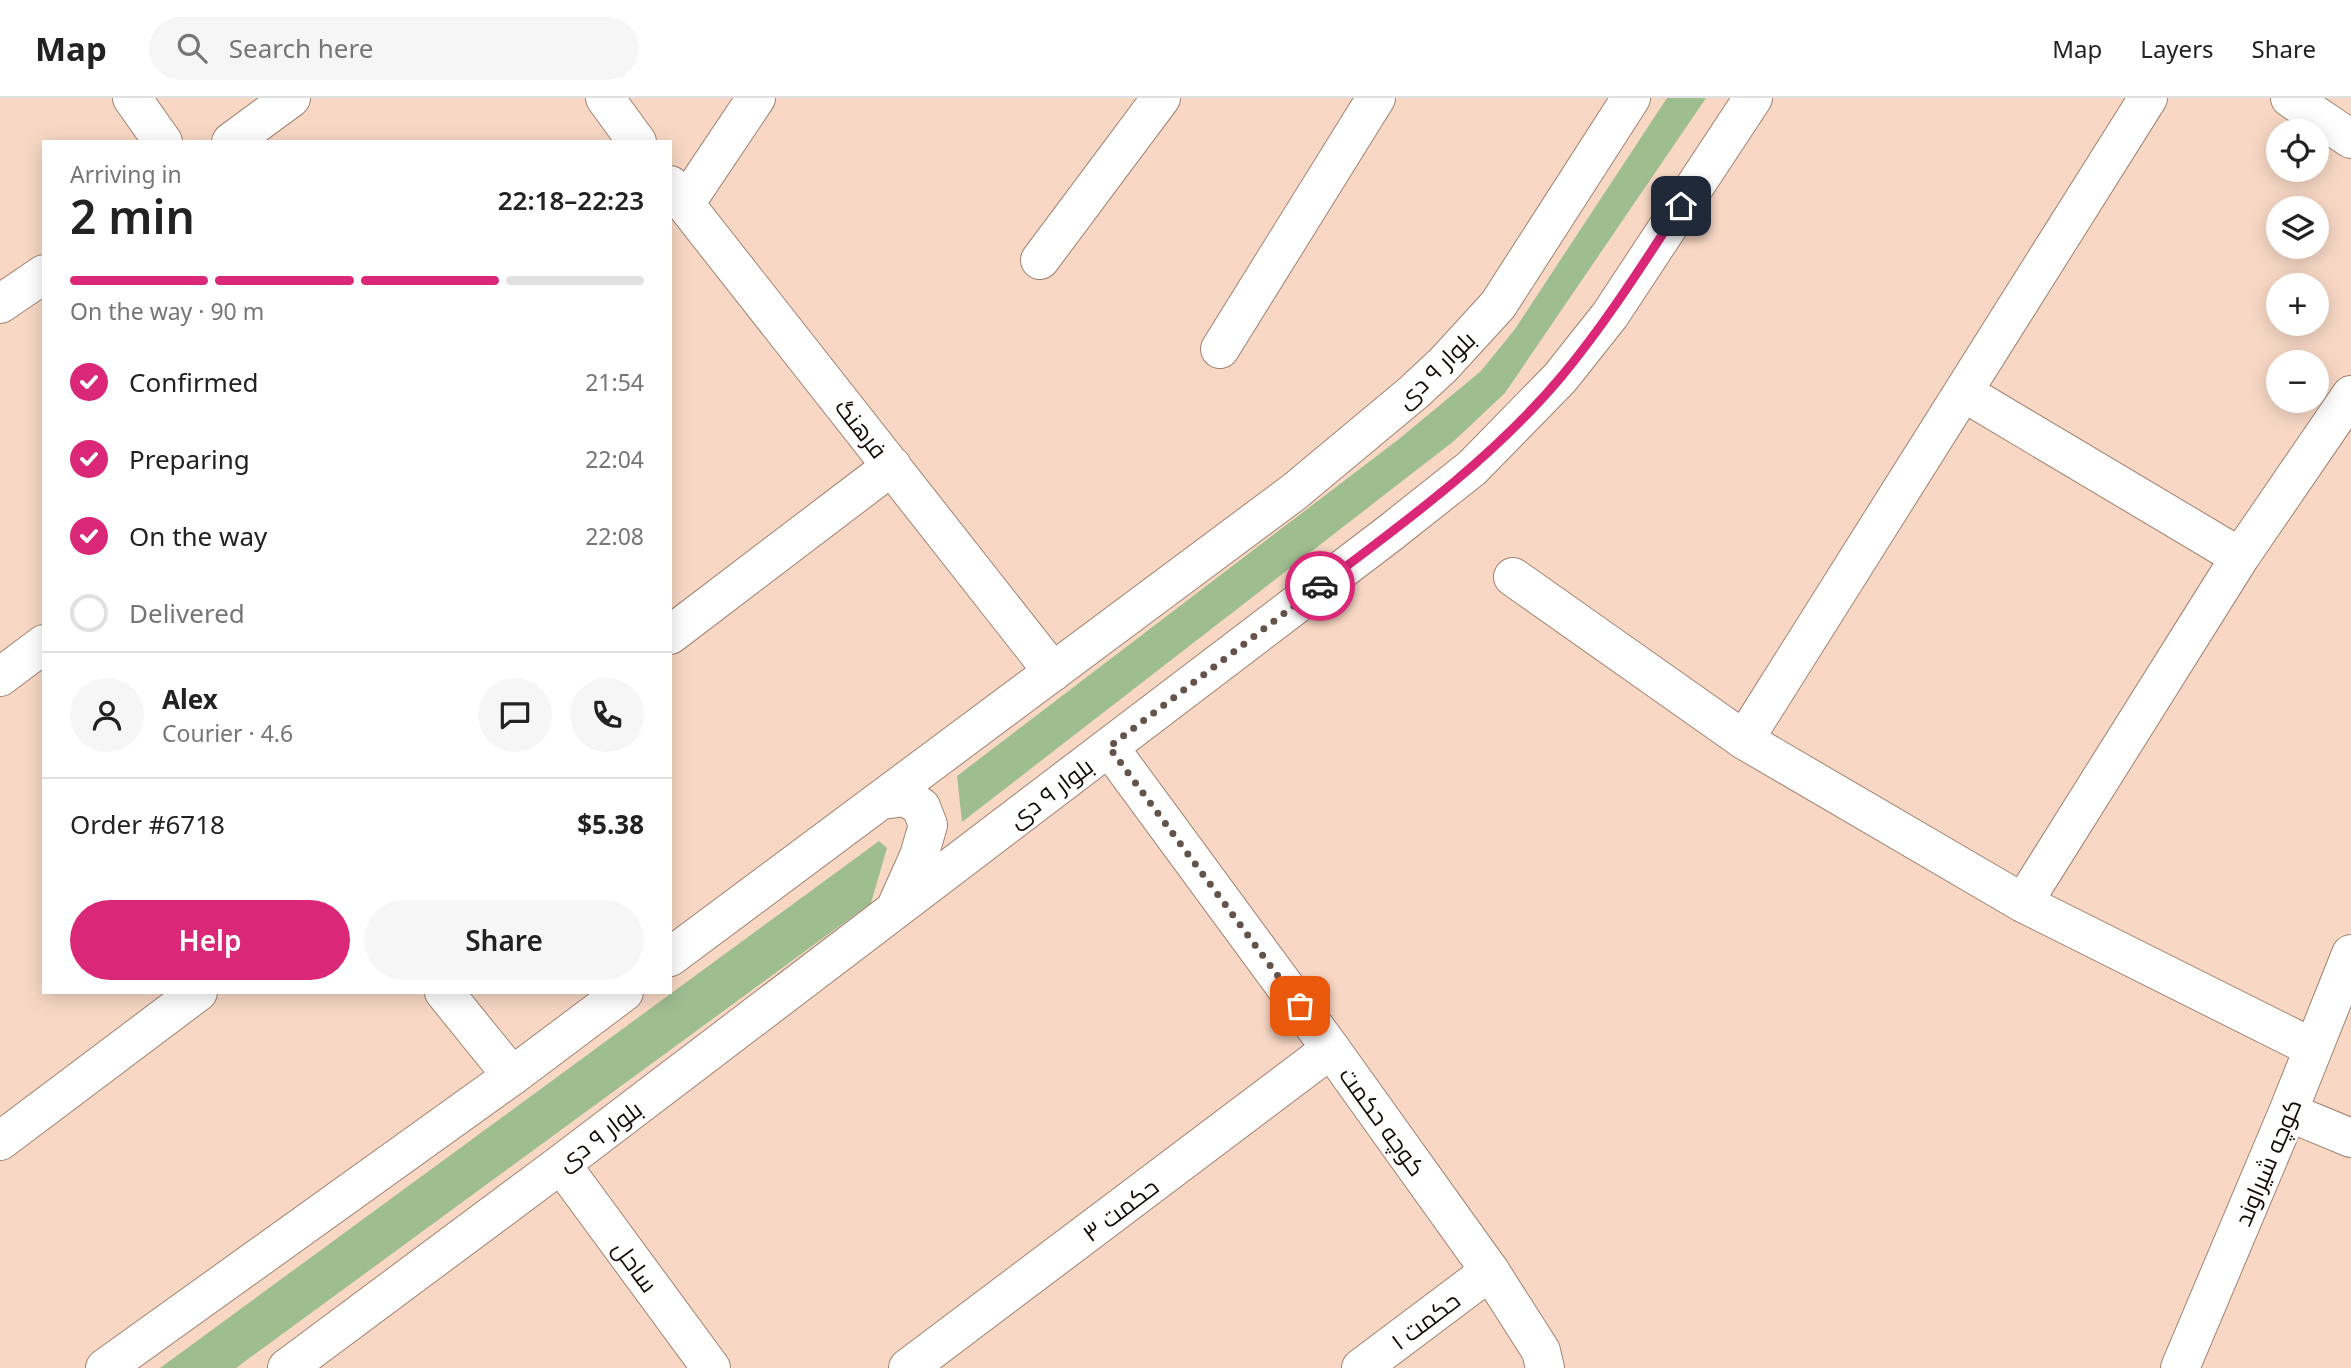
<!DOCTYPE html>
<html lang="en">
<head>
<meta charset="utf-8">
<style>
	:root { --surface:#fff; --page:#f6f6f6; --text:#222; --muted:#767676; --line:#e0e0e0; --accent:#db2777 }
	body { margin:0; font-family:"Noto Sans",Cairo,sans-serif; background:var(--page); color:var(--text); height:100vh; display:flex; flex-direction:column; font-size:26px; white-space:nowrap }
	* { box-sizing:border-box; margin:0 }
	p { font-size:23px; color:var(--muted) }
	.icon { flex:none; width:38px; height:38px; fill:none; stroke:currentColor; stroke-width:2; stroke-linecap:round; stroke-linejoin:round }
	.map { position:relative; flex:1; overflow:hidden }
	.details { position:absolute; left:42px; top:42px; width:630px; height:854px; display:flex; flex-direction:column; background:var(--surface); border-radius:0px; box-shadow:0 4px 18px #0003 }
	.details>* { flex:none }
	.controls { position:absolute; left:2266px; top:21px; display:grid; gap:14px }
	.controls a { display:grid; place-items:center; width:63px; height:63px; border-radius:50%; background:var(--surface); box-shadow:0 4px 18px #0003; font-size:35px }
	.pin { position:absolute; display:grid; place-items:center; width:60px; height:60px; color:#fff; margin:-30px; border-radius:14px; box-shadow:0 4px 10px #0006 }
	.courier { position:absolute; display:grid; place-items:center; width:70px; height:70px; margin:-35px; border:5px solid #db2777; border-radius:50%; background:#fff; color:#222; box-shadow:0 2px 9px #0007 }
	.headline em { font-style:normal; font-weight:600 }
	.headline div { display:flex; flex-direction:column-reverse }
	.headline { display:flex; align-items:center; justify-content:space-between; height:119px; padding:0 28px }
	h1 { font-size:46px; font-weight:600; line-height:52px }
	.bar { display:grid; grid-template-columns:repeat(4,1fr); gap:10px 7px; align-content:center; height:84px; padding:0 28px }
	.bar i { height:9px; border-radius:5px; background:var(--line) }
	.bar .active { background:var(--accent) }
	.bar p { grid-column:span 4 }
	.line { display:flex; align-items:center; gap:18px; padding:0 28px; border-top:2px solid var(--line) }
	.line div { flex:1 }
	.round { display:grid; place-items:center; flex:none; width:74px; height:74px; border-radius:37px; background:var(--page) }
	ol { padding:0 28px; list-style:none }
	li { display:flex; align-items:center; gap:21px; height:77px }
	li p { margin-inline-start:auto }
	li .icon { padding:7px; border-radius:50%; background:var(--accent); color:#fff; stroke-width:4 }
	li:last-child { color:var(--muted) }
	li i { width:38px; height:38px; border:4px solid var(--line); border-radius:50% }
	.action { display:flex; gap:14px; margin-top:auto; padding:14px 28px }
	.action a { flex:1; height:80px; border-radius:42px; background:var(--accent); color:#fff; font-size:28px; font-weight:600; line-height:80px; text-align:center }
	.action a+a { background:var(--page); color:var(--text) }
	header { display:flex; align-items:center; gap:42px; box-sizing:border-box; height:98px; padding:0 35px; background:var(--surface); border-bottom:2px solid var(--line) }
	header strong { font-size:33px }
	nav { display:flex; gap:38px; margin-inline-start:auto; font-size:24px }
	.search { width:490px; height:63px; background:var(--page); display:flex; align-items:center; gap:18px; box-sizing:border-box; padding:0 24px; border-radius:38px; color:var(--muted); font-size:26px }
	.map>svg:first-child { display:block }
	.green { fill:#9fbe90 }
	.lines { fill:none; stroke-linecap:round; stroke-linejoin:round }
	.street-casing { stroke:#a08271; stroke-width:40 }
	.secondary-casing { stroke:#a08271; stroke-width:40 }
	.street { stroke:#fff; stroke-width:38 }
	.secondary { stroke:#fff; stroke-width:38 }
	.done { stroke:#645348; stroke-width:7; stroke-dasharray:0 12.6 }
	.route { stroke:#db2777; stroke-width:9 }
	.labels { text-anchor:middle; dominant-baseline:central; stroke-width:5; stroke-linejoin:round; paint-order:stroke }
	.street-label { font-size:24px; fill:#150b05; stroke:#fff }
</style>
</head>
<body>
<header>
<strong>Map</strong>
<div class="search"><svg class="icon" aria-label="search" viewBox="0 0 24 24"><circle cx="10" cy="10" r="6"/><path d="M15 15l6 6"/></svg>Search here</div>
<nav><a>Map</a><a>Layers</a><a>Share</a></nav>
</header>
<div class="map">
<svg width="2351" height="1270" viewBox="0 0 2351 1270">
	<rect width="100%" height="100%" fill="#f8d8c5"/>
	<!-- green -->
	<path class="green" d="M1667,0h39l-201,295 -51,48 -492,381 -5,-46 442,-337 82,-68 34,-42z
		M879,743l8,7 -16,55 -635,465h-76z"/>
	<g class="lines">
		<!-- street casing -->
		<g class="street-casing">
			<path id="street" d="M132,0l31,44
				M2290,0l61,41
				M231,44l60,-44
				M685,106l71,-106
				M1040,162l121,-162
				M0,206l44,-30
				M1220,251l156,-251
				M1963,294l277,165
				M1513,479l231,163 279,163 290,145
				M670,537l222,-169
				M0,579l44,-33
				M1744,642l404,-642
				M2023,805l217,-346 111,-162
				M444,894l68,84
				M2288,1014l63,26
				M0,1043l198,-149
				M561,1066l150,204
				M908,1270l423,-319
				M1361,1270l129,-97
				M2180,1270l108,-256 63,-158"/>
		</g>
		<!-- secondary casing -->
		<g class="secondary-casing">
			<path id="secondary" d="M605,0l32,44
				M670,87l383,487
				M1109,649l222,302 159,222 51,80 4,17
				M882,702l24,-3 15,10 7,18 -9,31 -22,49
				M670,859l624,-465 120,-100 29,-27 55,-60 133,-207
				M105,1270l407,-292 112,-84
				M287,1270l274,-204 829,-631 82,-65 88,-90 50,-63 143,-217"/>
		</g>
		<!-- street -->
		<use href="#street" class="street"/>
		<!-- secondary -->
		<use href="#secondary" class="secondary"/>
	</g>
	<g class="lines">
		<!-- done -->
		<path class="done" d="M1300,908l-191,-259 211,-161"/>
		<!-- route -->
		<path class="route" d="M1320,488c85,-64 172,-127 241,-209 45,-54 82,-113 120,-171"/>
	</g>
	<g class="labels">
		<!-- street labels -->
		<g class="street-label">
			<text transform="translate(1435 271) rotate(-44)">بلوار ۹ دی</text>
			<text transform="translate(862 330) rotate(52)">فرهنگ</text>
			<text transform="translate(1050 694) rotate(-37)">بلوار ۹ دی</text>
			<text transform="translate(1383 1023) rotate(54)">کوچه حکمت</text>
			<text transform="translate(599 1037) rotate(-37)">بلوار ۹ دی</text>
			<text transform="translate(2267 1064) rotate(-67)">کوچه شیراوند</text>
			<text transform="translate(1120 1111) rotate(-37)">حکمت ۳</text>
			<text transform="translate(636 1168) rotate(54)">ساحل</text>
			<text transform="translate(1425 1222) rotate(-37)">حکمت ۱</text>
		</g>
	</g>
</svg>
<div class="controls">
<a><svg class="icon" aria-label="locate" viewBox="0 0 24 24"><circle cx="12" cy="12" r="6"/><path d="M12 2v4M12 18v4M2 12h4M18 12h4"/></svg></a>
<a><svg class="icon" aria-label="layers" viewBox="0 0 24 24"><path d="M12 4l9 5-9 5-9-5zM3 14l9 5 9-5"/></svg></a>
<a>+</a>
<a>−</a>
</div>
<div class="pin" style="left:1300px;top:908px;background:#ea580c"><svg class="icon" aria-label="bag" viewBox="0 0 24 24"><path d="M5 8h14l-1 12H6zM9 8a3 3 0 0 1 6 0"/></svg></div>
<div class="pin" style="left:1681px;top:108px;background:#1f2937"><svg class="icon" aria-label="home" viewBox="0 0 24 24"><path d="M3 11l9-7 9 7M6 9v11h12V9"/></svg></div>
<div class="courier" style="left:1320px;top:488px"><svg class="icon" aria-label="car" viewBox="0 0 24 24"><path d="M5 17H2v-5l4-1 3-4h7l3 4 3 1v5h-3M9 17h6M6 11h13"/><circle cx="7" cy="17" r="2"/><circle cx="17" cy="17" r="2"/></svg></div>
<section class="details">
<div class="headline"><div><h1>2 min</h1><p>Arriving in</p></div><em>22:18–22:23</em></div>
<div class="bar"><i class="active"></i><i class="active"></i><i class="active"></i><i></i><p>On the way · 90 m</p></div>
<ol>
<li><svg class="icon" aria-label="check" viewBox="0 0 24 24"><path d="M5 12l5 5 9-10"/></svg>Confirmed<p>21:54</p></li>
<li><svg class="icon" aria-label="check" viewBox="0 0 24 24"><path d="M5 12l5 5 9-10"/></svg>Preparing<p>22:04</p></li>
<li><svg class="icon" aria-label="check" viewBox="0 0 24 24"><path d="M5 12l5 5 9-10"/></svg>On the way<p>22:08</p></li>
<li><i></i>Delivered</li>
</ol>
<div class="line" style="height:126px"><a class="round"><svg class="icon" aria-label="person" viewBox="0 0 24 24"><circle cx="12" cy="8" r="4"/><path d="M4 21q1-7 8-7t8 7"/></svg></a><div><b>Alex</b><p>Courier · 4.6</p></div><a class="round"><svg class="icon" aria-label="chat" viewBox="0 0 24 24"><path d="M4 5h16v11H9l-5 4z"/></svg></a><a class="round"><svg class="icon" aria-label="phone" viewBox="0 0 24 24"><path d="M5 4h4l2 5-3 2q2 4 5 5l2-3 5 2v4C11 20 4 13 5 4z"/></svg></a></div>
<div class="line" style="height:91px"><div>Order #6718</div><b>$5.38</b></div>
<div class="action"><a>Help</a><a>Share</a></div>
</section>
</div>
</body>
</html>
